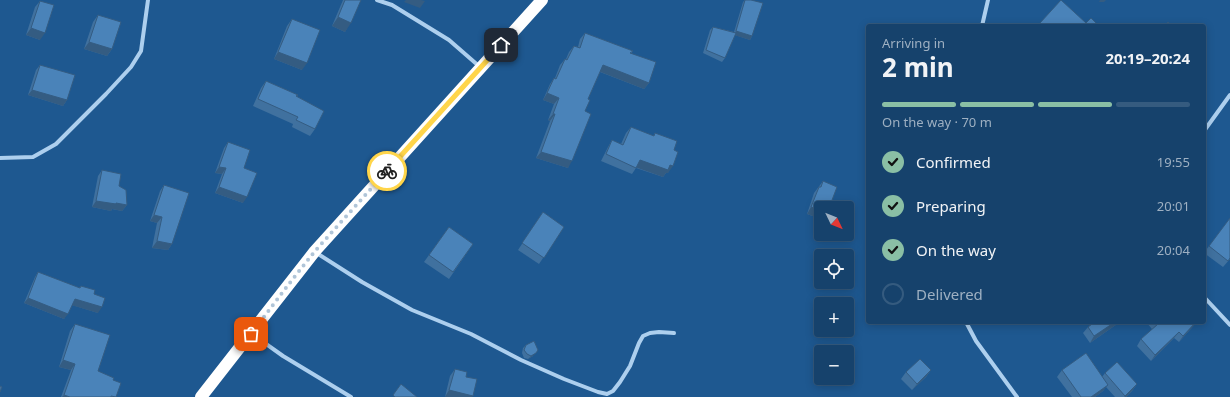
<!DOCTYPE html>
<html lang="en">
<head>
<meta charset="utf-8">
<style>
	:root { --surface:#16426c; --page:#234d74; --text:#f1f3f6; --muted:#9eb0c2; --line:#355b7f; --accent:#8abfa5 }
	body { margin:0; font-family:"Noto Sans",sans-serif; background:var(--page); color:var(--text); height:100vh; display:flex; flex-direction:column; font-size:15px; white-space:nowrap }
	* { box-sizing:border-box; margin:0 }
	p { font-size:13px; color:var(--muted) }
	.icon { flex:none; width:22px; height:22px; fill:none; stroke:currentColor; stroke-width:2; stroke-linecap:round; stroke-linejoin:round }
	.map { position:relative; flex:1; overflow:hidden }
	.panel { position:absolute; left:866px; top:24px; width:340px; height:300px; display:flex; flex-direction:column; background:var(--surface); border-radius:4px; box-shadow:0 2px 10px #0003,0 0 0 1px var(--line) }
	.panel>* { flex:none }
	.needle { width:26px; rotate:133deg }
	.fabs { position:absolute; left:814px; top:201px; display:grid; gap:8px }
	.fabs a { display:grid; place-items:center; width:40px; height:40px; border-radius:4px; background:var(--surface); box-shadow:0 2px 10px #0003,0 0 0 1px var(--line); font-size:20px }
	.pin { position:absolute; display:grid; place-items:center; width:34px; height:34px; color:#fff; margin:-17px; border-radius:8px; box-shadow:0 2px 6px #0006 }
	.courier { position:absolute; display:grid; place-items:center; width:40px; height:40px; margin:-20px; border:3px solid #ffd54a; border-radius:50%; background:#fff; color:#222; box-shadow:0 1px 5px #0007 }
	.summary em { font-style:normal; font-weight:700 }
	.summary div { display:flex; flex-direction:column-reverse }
	.summary { display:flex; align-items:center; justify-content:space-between; height:68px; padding:0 16px }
	h1 { font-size:26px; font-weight:700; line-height:30px }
	.bar { display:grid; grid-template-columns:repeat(4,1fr); gap:6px 4px; align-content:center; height:48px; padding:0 16px }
	.bar i { height:5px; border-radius:3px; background:var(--line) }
	.bar .on { background:var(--accent) }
	.bar p { grid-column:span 4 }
	ol { padding:0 16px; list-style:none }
	li { display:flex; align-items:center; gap:12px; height:44px }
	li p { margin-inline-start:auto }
	li .icon { padding:4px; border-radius:50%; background:var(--accent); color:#111; stroke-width:4 }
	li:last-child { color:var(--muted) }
	li i { width:22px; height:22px; border:2px solid var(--line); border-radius:50% }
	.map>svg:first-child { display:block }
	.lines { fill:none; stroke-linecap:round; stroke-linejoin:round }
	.street { stroke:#adcfee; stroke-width:4 }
	.highway { stroke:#fff; stroke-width:12 }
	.wall { fill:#40719f }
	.shaded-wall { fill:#345c82 }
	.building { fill:#4a83b9; stroke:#345c82 }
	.done { stroke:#b0c5d8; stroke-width:4; stroke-dasharray:0 7.2 }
	.route { stroke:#ffd54a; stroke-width:5 }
</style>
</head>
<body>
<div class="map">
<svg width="1230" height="397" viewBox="0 0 1230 397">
	<rect width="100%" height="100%" fill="#1e5890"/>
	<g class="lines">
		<!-- street -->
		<path class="street" d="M377,0l15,5 57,35 31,27
			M982,26l6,-26
			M1204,131l26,-36
			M0,158l33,-1 23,-13 50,-50 25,-27 10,-16 7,-51
			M315,252l47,30 50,28 59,24 50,26 43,19 34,13 9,2 6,-3 7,-9 10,-16 9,-23 4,-7 7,-3 9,-1 15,1
			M1204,297l26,28
			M966,322l10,19 41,56
			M252,334l31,22 68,41"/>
		<!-- highway -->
		<path class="highway" d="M201,397l114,-146 227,-251"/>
	</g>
	<!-- wall -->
	<path class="wall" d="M343,0h18l-16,32 -13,-6z
		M745,0h6l1,36 -2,4 -15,-5 -10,23 -3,4 -19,-9 7,-23 3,-3 21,5 9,-30z
		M40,1v39l-14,-5 9,-28z
		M98,15l14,34 -5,7 -23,-7 9,-27z
		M292,19l10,51 -28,-11 13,-33z
		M1040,23h46l13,3h-61z
		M585,33l48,18 -2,3 18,29 -5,6 -44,-17 -12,27 -3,12 -17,57 -32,-10 14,-37 -2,-1 6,-16 -11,-4 7,-16 4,-6h1l5,-13 5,-6h1l3,-7 5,-6 4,1 2,-8z
		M40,65l27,35 -4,6 -35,-11 8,-25z
		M266,81l32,14 -1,2 18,32 -5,7 -18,-9 1,-3 -40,-18 8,-18z
		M631,127l22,9 2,-3 19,17 -6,23h-2l-3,4 -27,-9 -4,6 -31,-13 7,-14 4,-7 9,4 5,-11z
		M228,142l16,26 -1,35 -28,-10 7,-19 -7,-1 9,-25z
		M102,170l17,16 8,19 -5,6 -10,-2 -1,2 -19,-4 6,-31z
		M823,181l-2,27v11l-14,-5 7,-21z
		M164,185l8,59 -4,6 -16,-2 5,-25 -7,-2 10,-30z
		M543,212l21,15 -25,37 -21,-14z
		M449,227l24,17 -24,35 -25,-17z
		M1209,246l21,13 -7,8 -19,-14z
		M38,272l41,16 2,-2 13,8 4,19 -26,-8 -8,14 -40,-16 11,-26z
		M1095,322h25l-30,21 -7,-10 5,-6z
		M1146,322h51l-18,20 -5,-4 -23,23 -14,-15 4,-7 11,-10z
		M75,324l23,47 15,9 3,17h-55l10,-27 -12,-3 11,-36z
		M526,345l7,11 -5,3 -4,-1 -2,-5 1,-5z
		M455,369l11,8 -21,20 5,-21z
		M931,370l-5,7 -14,13 -11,-11 5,-7z
		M1062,370l40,7 3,-4 32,11 -5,7 -6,6h-11l-9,-10 -3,4 -8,6h-23l-15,-20z"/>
	<!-- shaded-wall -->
	<path class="shaded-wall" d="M406,0h15l4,1 -5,7 -16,-6z
		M1100,0h6l-2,2h-5z
		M338,17l13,6 -6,9 -13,-6z
		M31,28l14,5 -5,7 -14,-5z
		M736,31l16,5 -2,4 -16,-5z
		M89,42l23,7 -5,7 -23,-7z
		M278,52l29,11 -5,7 -28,-11z
		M603,65l46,18 -5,6 -46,-18z
		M32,90l35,10 -4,6 -35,-11z
		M547,93l12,5 -5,6 -11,-4z
		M553,114h2l-5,7 -2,-1z
		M541,152l31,9 -4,7 -32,-10z
		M640,160l30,5 3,1 -5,7h-2l-3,4 -28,-10z
		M219,167l7,1 -4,6 -7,-1z
		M219,187l28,10 -4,6 -28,-10z
		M96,201l20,2 11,2 -5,6 -10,-2 -1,2 -19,-4z
		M811,207l10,4v8l-14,-5z
		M154,215l8,2 -5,6 -7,-2z
		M157,241l15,3 -4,6 -16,-2z
		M28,298l40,16 -4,5 -40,-16z
		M75,299l27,8 -4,6 -27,-8z
		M1115,322h5l-30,21 4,-7z
		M1196,322h1l-18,20 4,-6z
		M1179,332l-5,6 -23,23 4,-6z
		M536,353l-3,3 -5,3 3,-3z
		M63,360l12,4 -4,6 -12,-3z
		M931,370l-5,7 -14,13 5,-6z
		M1137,384l-5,7 -6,6h-2z
		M1108,385l-5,6 -8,6h-4z
		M449,390l24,6 -1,1h-27z
		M64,395l6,2h-8z"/>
	<!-- building -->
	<path class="building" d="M345,0h16l-10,23 -13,-6z
		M745,0h6l12,3 -11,33 -16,-5z
		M1061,0l25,23 5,-5 8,8h-55l-4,-3z
		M40,1l14,4 -9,28 -14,-5z
		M98,15l23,7 -9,27 -23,-7z
		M292,19l28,11 -13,33 -29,-11z
		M1168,22l4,4h-8z
		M713,27l23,6 -11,25 -19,-8z
		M585,33l48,18 -3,2 26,9 -7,21 -46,-18 -15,34 2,1 -5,11 6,3 -19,47 -31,-9 14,-38h-2l6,-16 -12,-5 7,-15 2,1 9,-20 2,1 7,-14 6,2z
		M40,65l35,10 -8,25 -35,-10z
		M266,81l32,14 -2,1 28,15 -9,18 -19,-9 2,-3 -40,-18z
		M1204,111l2,2 -2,3z
		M631,127l23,9 1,-3 22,8 -3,9 4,2 -5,14 -3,-1 -2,5 -28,-10 -4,8 -30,-14 6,-14 11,5z
		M228,142l22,8 -6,18 13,5 -10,24 -28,-10 7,-19 -7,-1z
		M102,170l19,4 -2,12 7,4 1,15 -11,-2v1l-20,-3z
		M823,181l14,6 -8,21h-8v3l-10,-4 8,-20h2z
		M164,185l25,8 -17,51 -15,-3 5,-24 -8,-2z
		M543,212l21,15 -20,31 -22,-15z
		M1230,218v40l-2,3 -19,-15z
		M449,227l24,17 -20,28 -24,-17z
		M38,272l42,16 1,-2 14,4 -1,4 11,4 -3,9 -27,-8 -7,15 -40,-16z
		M1095,322h20l-21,14 -6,-9z
		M1156,322h40l-13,14 -4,-4 -24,23 -14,-16 17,-15z
		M75,324l35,11 -12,36 16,7 -1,2 8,3 -5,14 -5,-1v1h-41l-6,-2 11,-31 -12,-4z
		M534,341l4,9 -2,3 -5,3 -4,-2 -3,-4 2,-5z
		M1086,353l22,32 -17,12h-10l-19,-27z
		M920,359l11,11 -14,14 -11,-12z
		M1117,362l20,22 -12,12 -20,-23z
		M455,369l12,3 -1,5 11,2 -4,17 -24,-6z
		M401,384l16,13h-22l-2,-2z
		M0,386l2,1 -2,5z"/>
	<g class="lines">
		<!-- done -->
		<path class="done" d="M251,334l41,-54 23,-29 72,-80"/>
		<!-- route -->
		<path class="route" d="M387,171l114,-126"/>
	</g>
</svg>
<div class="fabs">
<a><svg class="needle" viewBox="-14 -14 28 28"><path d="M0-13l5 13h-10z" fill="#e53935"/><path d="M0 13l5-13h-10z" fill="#9eb0c2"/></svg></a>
<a><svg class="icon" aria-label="locate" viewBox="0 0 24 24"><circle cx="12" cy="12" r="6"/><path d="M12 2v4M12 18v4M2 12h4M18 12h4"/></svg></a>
<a>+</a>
<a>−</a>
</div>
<div class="pin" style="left:251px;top:334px;background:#ea580c"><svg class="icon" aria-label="bag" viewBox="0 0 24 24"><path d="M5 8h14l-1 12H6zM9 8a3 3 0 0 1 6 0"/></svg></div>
<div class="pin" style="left:501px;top:45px;background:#1f2937"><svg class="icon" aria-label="home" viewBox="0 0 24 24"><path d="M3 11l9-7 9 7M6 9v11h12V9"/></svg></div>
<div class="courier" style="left:387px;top:171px"><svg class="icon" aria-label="bike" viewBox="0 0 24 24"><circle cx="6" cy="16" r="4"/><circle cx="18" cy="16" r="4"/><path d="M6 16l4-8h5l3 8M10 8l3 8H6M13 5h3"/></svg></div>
<section class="panel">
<div class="summary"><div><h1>2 min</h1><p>Arriving in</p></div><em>20:19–20:24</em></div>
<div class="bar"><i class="on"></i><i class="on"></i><i class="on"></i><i></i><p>On the way · 70 m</p></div>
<ol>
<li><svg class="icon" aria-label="check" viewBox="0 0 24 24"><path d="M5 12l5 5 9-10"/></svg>Confirmed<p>19:55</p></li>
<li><svg class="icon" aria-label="check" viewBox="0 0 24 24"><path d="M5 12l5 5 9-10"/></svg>Preparing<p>20:01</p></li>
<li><svg class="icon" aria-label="check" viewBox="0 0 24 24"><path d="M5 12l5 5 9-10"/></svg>On the way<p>20:04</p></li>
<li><i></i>Delivered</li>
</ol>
</section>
</div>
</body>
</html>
